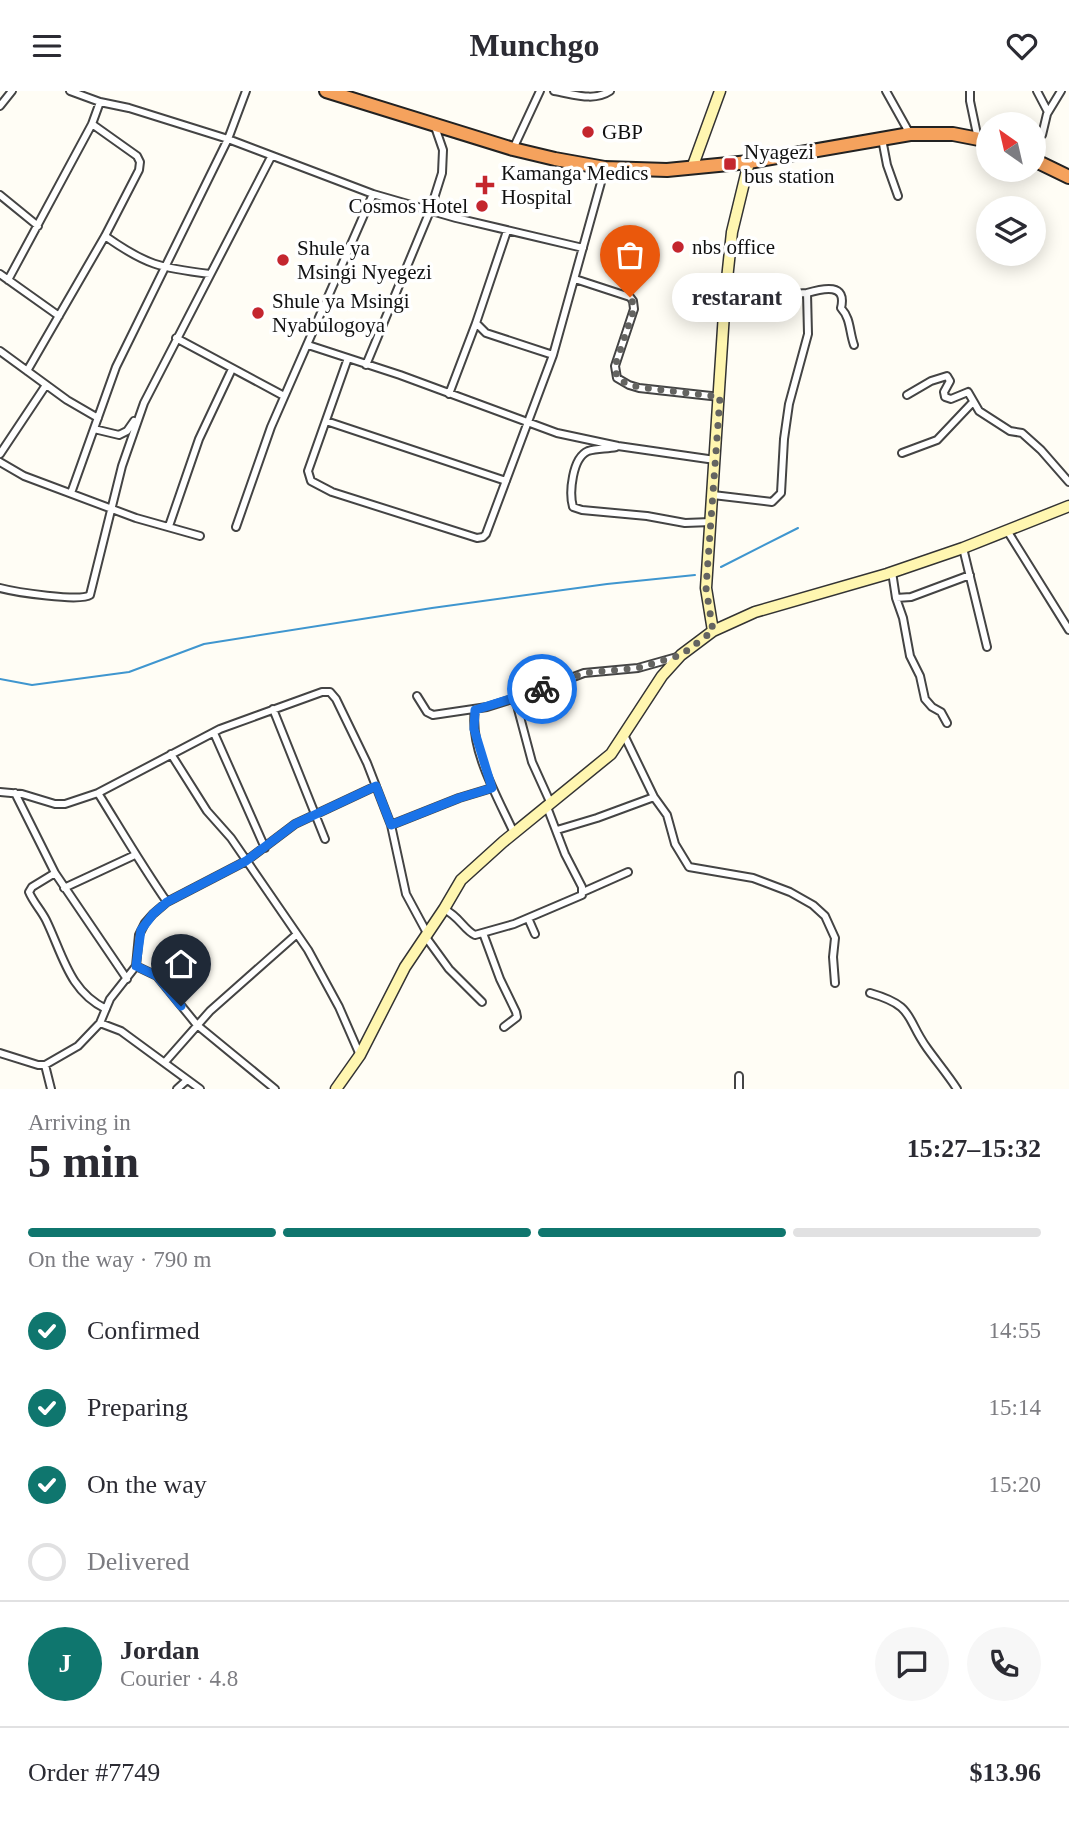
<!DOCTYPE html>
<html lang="en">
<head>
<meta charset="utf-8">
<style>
	:root { --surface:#fff; --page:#f7f7f7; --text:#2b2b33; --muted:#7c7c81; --line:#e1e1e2; --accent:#0f766e }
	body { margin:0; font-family:"Times New Roman",serif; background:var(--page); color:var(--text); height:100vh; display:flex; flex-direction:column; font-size:26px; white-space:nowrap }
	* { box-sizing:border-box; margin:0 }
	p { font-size:23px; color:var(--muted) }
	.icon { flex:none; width:38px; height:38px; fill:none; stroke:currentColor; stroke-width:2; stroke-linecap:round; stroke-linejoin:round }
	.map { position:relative; height:998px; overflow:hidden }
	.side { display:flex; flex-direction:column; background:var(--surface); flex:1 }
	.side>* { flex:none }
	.needle { width:46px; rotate:326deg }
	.fabs { position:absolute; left:976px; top:21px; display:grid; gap:14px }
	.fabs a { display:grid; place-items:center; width:70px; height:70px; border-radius:50%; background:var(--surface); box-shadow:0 4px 18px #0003; font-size:35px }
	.pin { position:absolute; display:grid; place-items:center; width:60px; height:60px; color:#fff; margin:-72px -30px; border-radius:50% 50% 50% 0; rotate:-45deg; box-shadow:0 0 7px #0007 }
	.pin .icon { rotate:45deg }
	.courier { position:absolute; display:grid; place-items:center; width:70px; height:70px; margin:-35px; border:5px solid #1a73e8; border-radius:50%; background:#fff; color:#222; box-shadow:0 2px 9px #0007 }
	.bubble { position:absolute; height:49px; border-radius:24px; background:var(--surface); box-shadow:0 4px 18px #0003; font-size:23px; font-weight:700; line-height:49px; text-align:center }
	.summary em { font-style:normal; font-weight:700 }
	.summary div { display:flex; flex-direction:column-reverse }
	.summary { display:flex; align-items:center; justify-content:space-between; height:119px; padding:0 28px }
	h1 { font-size:46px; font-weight:700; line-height:52px }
	.bar { display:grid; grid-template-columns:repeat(4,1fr); gap:10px 7px; align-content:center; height:84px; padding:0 28px }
	.bar i { height:9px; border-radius:5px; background:var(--line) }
	.bar .on { background:var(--accent) }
	.bar p { grid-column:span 4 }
	.line { display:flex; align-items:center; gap:18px; padding:0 28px; border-top:2px solid var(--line) }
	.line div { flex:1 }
	.round { display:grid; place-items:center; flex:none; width:74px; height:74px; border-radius:37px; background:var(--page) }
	ol { padding:0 28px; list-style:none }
	li { display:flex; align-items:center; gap:21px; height:77px }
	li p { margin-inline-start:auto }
	li .icon { padding:7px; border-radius:50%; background:var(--accent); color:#fff; stroke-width:4 }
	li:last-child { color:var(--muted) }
	li i { width:38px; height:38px; border:4px solid var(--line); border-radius:50% }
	header { display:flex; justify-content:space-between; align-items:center; height:91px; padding:0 28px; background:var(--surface); font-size:32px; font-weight:700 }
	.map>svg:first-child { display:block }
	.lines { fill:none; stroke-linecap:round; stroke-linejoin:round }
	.stream { stroke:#3f96cf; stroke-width:2 }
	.street-casing { stroke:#444; stroke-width:10 }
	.secondary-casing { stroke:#333; stroke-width:13 }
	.highway-casing { stroke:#222; stroke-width:16 }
	.street { stroke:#fff; stroke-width:6 }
	.secondary { stroke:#fff6b0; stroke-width:10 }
	.highway { stroke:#f5a25d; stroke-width:12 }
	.done { stroke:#646461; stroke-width:7; stroke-dasharray:0 12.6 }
	.route { stroke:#1a73e8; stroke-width:9 }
	.poi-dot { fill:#c4262e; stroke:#fff; stroke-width:2.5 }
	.labels { text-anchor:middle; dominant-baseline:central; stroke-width:7; stroke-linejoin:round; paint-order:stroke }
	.poi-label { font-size:21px; fill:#111; stroke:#fff; text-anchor:start }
</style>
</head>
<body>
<header><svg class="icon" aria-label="menu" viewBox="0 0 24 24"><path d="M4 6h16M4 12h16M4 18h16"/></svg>Munchgo<svg class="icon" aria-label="heart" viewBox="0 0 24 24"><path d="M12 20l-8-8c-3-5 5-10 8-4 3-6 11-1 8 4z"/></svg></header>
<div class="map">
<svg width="1069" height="998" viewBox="0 0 1069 998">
	<rect width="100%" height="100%" fill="#fffdf5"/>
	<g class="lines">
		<!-- stream -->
		<path class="stream" d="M721,476l77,-39
			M0,588l32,6 97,-13 75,-28 228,-36 175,-24 88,-9"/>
		<!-- street casing -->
		<g class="street-casing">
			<path id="street" d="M70,0l30,11 29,6 99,31 145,55 83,24 127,30
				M554,0c19,3 40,11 56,0
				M886,0l24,43
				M970,0v10l8,38
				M1037,0l11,21
				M0,15l12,-15
				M1034,47l8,-3 5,-21 14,-23
				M882,48l5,26 11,31
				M513,58l27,-58
				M0,104l38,31
				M105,145c41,29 55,32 105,38
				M0,183l59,42
				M575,188l55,18 3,4 1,8 -19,57 2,12 12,7 10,3 81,9
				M8,189l84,-156 8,-22
				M807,202c17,-5 40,-10 34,15 10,11 8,23 13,37
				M476,232l10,10 67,22
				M176,247l108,58
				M308,254l92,30 157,58 61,13 97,14
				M0,260l67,49 31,18
				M348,267l-40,113 3,10 21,11 145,46 6,-1 3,-3 67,-179 52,-187
				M366,274l64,-154 12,-38 1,-23 -9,-26
				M27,280l78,-135 34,-66 1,-8 -3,-6 -45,-32
				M449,303l27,-71 31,-92
				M907,304l24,-14 16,-5 3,5 -6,11 1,5 6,2 17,-7 11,19 31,20 12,2 19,17 28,32
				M326,330l180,60
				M94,338l25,6 8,-4 7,-10
				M616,356c-9,2 -19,1 -28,4 -16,7 -19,42 -15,56l9,3 65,6 38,7 26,-1
				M902,362l35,-13 36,-38
				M0,363l46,-69
				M0,371l24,14 112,42 64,18
				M71,402l45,-126 112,-228 18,-48
				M713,404l59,7 9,-9 3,-54 5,-35 19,-70 -1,-41 -82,5
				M169,435l30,-87 33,-70
				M236,436l35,-100 102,-233
				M1008,441l61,98
				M963,457l24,99
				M892,481l4,26 7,20 7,38 10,20 5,23 7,8 9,5 6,11
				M0,497c15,4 80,14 90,7l32,-129 22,-63 127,-246
				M896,507l15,-1 59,-22
				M417,605l10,16 6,3 54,-8 44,-14 53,-20 54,-5 39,-11
				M515,607l17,64 19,42
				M273,618l52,130
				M475,619c-6,39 23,88 39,123
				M214,642l51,115
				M624,644l30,62 13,18 8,29 14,23 64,11 37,14 23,13 12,11 10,22 -2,19 2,26
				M171,663l36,57 24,27 77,112 31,57 21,48
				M0,701l22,2 33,10h10l33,-11 122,-64 102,-37h8l6,7 31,64 24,62 15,69 21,39
				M15,702l40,80 72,106
				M98,702c23,37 44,73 69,109
				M391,734l68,-27 33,-10
				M557,739l40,-12 57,-21
				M55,782l-23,14 -3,5c4,10 12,18 17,28 17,35 23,71 60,89
				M64,797l71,-33
				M583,801l45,-20
				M444,818c16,8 20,21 31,26l39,-11 68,-29v-8l-17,-33 -18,-47
				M528,827l7,16
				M483,842l17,46 16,33 1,5 -13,10
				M425,845l24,33 33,33
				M136,875l21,10 40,49 78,64
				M870,902c45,13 35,24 57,55 10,14 21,27 30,41
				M100,932l21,8 79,58
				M0,962l38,12h7l33,-19 22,-23 10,-24 26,-33 3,-31 6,-12 8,-9 14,-12 79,-41 49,-37 81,-38
				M165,971l45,-51 87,-77
				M45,974l6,24
				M739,985v13
				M177,998l10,-9"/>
		</g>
		<!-- secondary casing -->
		<g class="secondary-casing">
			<path id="secondary" d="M692,77l28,-77
				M713,540l-7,-43 19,-290 7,-66 17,-70
				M336,998l24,-34 45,-88 39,-58 17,-29 42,-38 108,-88 51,-78 19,-21 32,-24 42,-19 132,-38 76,-26 106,-42"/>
		</g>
		<!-- highway casing -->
		<g class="highway-casing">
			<path id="highway" d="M326,0l187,58 42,10 50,9 62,2 82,-8 161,-28h43l36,7
				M1034,69l35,17"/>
		</g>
		<!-- street -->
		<use href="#street" class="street"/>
		<!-- secondary -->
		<use href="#secondary" class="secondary"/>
		<!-- highway -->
		<use href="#highway" class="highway"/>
	</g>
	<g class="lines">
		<!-- done -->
		<path class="done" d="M542,598l42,-16 54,-5 43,-13 32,-24 -7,-43 14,-191 -81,-10 -10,-2 -12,-7 -2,-12 19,-57v-4l-4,-8"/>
		<!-- route -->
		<path class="route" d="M181,915l-24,-30 -21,-10 5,-36 12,-16 14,-12 79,-41 49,-37 81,-38 15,39 68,-27 33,-10 -18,-59 1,-19 67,-21"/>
	</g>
	<!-- markers -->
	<g class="poi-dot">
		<circle cx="588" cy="41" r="7"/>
		<rect x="723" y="66" width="14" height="14" rx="3.5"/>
		<path d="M481.5 83.5h7v7h7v7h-7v7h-7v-7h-7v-7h7z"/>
		<circle cx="482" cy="115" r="7"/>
		<circle cx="678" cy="156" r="7"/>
		<circle cx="283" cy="169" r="7"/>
		<circle cx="258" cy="222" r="7"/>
	</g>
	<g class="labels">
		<!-- poi labels -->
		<g class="poi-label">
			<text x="602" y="41">GBP</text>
			<text x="744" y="61">Nyagezi<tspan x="744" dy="24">bus station</tspan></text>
			<text x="501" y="82">Kamanga Medics<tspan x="501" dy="24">Hospital</tspan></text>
			<text x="468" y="115" text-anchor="end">Cosmos Hotel</text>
			<text x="692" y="156">nbs office</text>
			<text x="297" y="157">Shule ya<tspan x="297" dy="24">Msingi Nyegezi</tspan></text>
			<text x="272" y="210">Shule ya Msingi<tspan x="272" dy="24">Nyabulogoya</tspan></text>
		</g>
	</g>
</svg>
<div class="fabs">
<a><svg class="needle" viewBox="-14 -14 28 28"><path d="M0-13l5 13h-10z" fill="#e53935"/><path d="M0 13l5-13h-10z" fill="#7c7c81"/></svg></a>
<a><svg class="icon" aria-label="layers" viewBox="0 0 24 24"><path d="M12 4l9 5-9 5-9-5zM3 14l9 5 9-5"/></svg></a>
</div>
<div class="pin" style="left:630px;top:206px;background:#ea580c"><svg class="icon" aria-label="bag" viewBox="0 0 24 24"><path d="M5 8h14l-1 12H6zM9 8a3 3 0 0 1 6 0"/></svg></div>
<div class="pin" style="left:181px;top:915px;background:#1f2937"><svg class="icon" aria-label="home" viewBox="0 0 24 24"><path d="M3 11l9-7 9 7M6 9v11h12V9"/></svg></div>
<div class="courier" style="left:542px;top:598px"><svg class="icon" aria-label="bike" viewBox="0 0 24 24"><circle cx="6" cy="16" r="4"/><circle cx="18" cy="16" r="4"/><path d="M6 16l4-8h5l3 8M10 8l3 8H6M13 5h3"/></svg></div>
<div class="bubble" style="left:672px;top:182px;width:130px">restarant</div>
</div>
<section class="side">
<div class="summary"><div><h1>5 min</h1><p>Arriving in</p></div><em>15:27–15:32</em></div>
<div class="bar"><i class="on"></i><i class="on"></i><i class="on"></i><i></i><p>On the way · 790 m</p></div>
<ol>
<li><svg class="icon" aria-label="check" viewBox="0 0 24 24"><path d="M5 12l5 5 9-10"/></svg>Confirmed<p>14:55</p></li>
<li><svg class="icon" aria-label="check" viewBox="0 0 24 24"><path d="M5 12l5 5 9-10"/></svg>Preparing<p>15:14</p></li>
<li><svg class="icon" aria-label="check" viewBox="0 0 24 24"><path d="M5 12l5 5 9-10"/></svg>On the way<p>15:20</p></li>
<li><i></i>Delivered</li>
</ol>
<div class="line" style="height:126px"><b class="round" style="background:var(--accent);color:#fff">J</b><div><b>Jordan</b><p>Courier · 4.8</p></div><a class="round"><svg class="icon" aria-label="chat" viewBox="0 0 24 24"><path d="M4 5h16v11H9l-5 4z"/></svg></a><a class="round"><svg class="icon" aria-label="phone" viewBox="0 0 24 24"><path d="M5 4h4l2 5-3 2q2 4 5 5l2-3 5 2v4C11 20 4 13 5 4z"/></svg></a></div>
<div class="line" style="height:91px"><div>Order #7749</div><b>$13.96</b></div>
</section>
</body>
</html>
